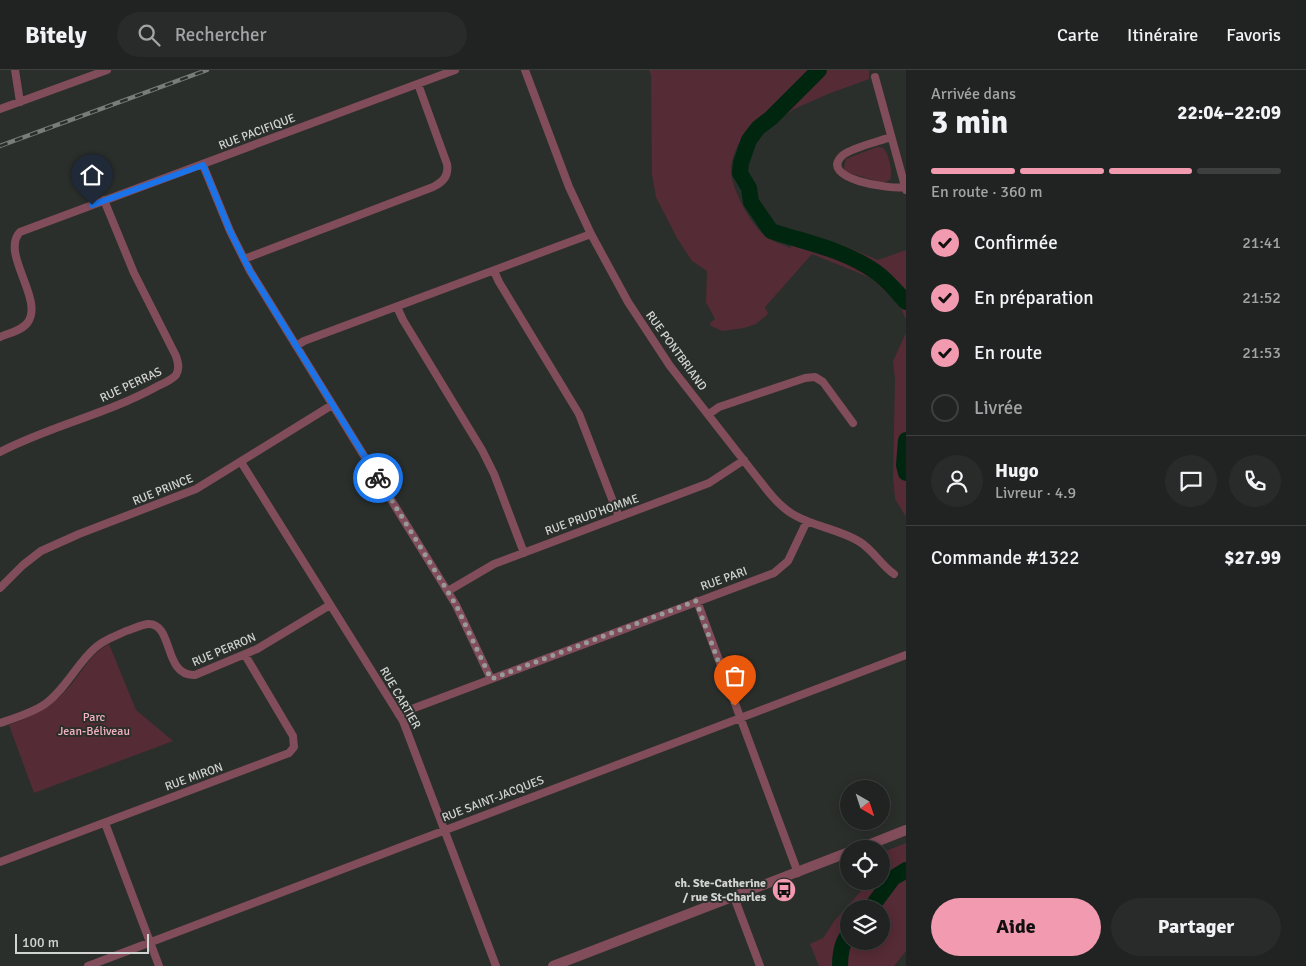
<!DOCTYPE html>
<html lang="fr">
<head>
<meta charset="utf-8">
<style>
	:root { --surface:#202321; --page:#282b2a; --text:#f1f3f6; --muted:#a2a4a5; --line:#3d403f; --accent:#f29ab0 }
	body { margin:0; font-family:Signika,sans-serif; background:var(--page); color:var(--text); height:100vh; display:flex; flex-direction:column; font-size:19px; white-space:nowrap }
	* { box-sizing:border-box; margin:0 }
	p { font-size:16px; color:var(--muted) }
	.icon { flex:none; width:28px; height:28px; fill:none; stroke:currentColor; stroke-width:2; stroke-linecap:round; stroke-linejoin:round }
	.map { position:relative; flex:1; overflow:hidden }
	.side { display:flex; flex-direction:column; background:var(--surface); width:400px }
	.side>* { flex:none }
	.needle { width:32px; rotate:141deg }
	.tools { position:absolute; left:840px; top:710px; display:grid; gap:10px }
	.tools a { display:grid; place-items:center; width:50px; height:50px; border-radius:50%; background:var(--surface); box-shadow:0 2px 12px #0003,0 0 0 1px var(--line); font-size:25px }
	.scale { position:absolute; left:15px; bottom:12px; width:134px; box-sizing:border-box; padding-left:5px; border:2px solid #d1d4d2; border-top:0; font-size:14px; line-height:18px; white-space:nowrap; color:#d1d4d2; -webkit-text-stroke:4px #2b2f2c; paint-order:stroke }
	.pin { position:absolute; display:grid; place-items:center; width:42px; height:42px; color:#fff; margin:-51px -21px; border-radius:50% 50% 50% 0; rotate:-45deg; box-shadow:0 0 5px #0007 }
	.pin .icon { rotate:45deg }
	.courier { position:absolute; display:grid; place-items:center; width:50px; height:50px; margin:-25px; border:4px solid #1a73e8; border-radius:50%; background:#fff; color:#222; box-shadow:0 1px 6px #0007 }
	.overview em { font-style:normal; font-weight:700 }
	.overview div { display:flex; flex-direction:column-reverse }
	.overview { display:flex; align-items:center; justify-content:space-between; height:85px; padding:0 25px }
	h1 { font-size:32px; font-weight:700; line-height:38px }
	.bar { display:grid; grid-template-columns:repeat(4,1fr); gap:8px 5px; align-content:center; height:60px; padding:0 25px }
	.bar i { height:6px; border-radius:4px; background:var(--line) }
	.bar .on { background:var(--accent) }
	.bar p { grid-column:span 4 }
	.line { display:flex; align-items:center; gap:12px; padding:0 25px; border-top:1px solid var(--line) }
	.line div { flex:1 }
	.round { display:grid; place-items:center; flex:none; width:52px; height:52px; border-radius:26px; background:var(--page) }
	ol { padding:0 25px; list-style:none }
	li { display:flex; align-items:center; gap:15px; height:55px }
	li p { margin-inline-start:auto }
	li .icon { padding:5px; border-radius:50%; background:var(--accent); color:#111; stroke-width:4 }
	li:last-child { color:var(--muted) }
	li i { width:28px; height:28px; border:2px solid var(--line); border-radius:50% }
	.primary-button { display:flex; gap:10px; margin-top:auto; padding:10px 25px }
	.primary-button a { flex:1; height:58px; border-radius:30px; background:var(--accent); color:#111; font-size:20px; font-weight:700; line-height:58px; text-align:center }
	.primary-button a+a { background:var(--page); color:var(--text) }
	header { display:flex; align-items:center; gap:30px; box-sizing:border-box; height:70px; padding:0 25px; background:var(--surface); border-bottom:1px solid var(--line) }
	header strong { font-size:24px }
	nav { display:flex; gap:28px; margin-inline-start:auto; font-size:18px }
	.search { width:350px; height:45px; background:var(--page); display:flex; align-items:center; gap:12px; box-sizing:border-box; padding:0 18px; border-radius:28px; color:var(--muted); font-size:19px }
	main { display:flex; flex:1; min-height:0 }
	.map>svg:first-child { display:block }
	.green { fill:#552b36; fill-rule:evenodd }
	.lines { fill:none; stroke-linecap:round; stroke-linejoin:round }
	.river { stroke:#002610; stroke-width:16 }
	.minor { stroke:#814d5a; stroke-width:8 }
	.tertiary { stroke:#814d5a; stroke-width:10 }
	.rail-casing { stroke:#797d7a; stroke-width:4.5 }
	.rail { stroke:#2b2f2c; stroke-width:2.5; stroke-dasharray:8; stroke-linecap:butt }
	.done { stroke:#979a98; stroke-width:5; stroke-dasharray:0 9 }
	.route { stroke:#1a73e8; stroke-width:6 }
	.labels { text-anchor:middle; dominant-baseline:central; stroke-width:4; stroke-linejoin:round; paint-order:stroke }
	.street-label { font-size:12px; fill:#d1d4d2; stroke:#2b2f2c }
	.park-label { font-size:12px; fill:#f5b3c2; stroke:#2b2f2c }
	.poi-label { font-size:12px; font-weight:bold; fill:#d1d4d2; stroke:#2b2f2c; text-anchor:end }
</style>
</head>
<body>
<header>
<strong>Bitely</strong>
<div class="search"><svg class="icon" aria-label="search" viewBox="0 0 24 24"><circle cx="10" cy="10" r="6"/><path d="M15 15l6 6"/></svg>Rechercher</div>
<nav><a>Carte</a><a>Itinéraire</a><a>Favoris</a></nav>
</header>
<main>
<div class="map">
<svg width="906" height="896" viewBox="0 0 906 896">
	<rect width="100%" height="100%" fill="#2b2f2c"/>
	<!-- green -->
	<path class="green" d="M649,0h220v9l-41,15 -34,15 -15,10 -31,9c-8,12 -15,24 -17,39 -2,18 19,57 34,69 6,5 17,8 25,12l9,-14 43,11 36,15 28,-10v70l-6,-14 -29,-28 -59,-24 -47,53 3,7 -12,10 -12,4 -22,3 -11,-5 -1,-3 5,-4 -9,-17 1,-31 -15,-10 -15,-23 -21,-41 -4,-22 -1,-100z
		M877,77c4,0 5,0 8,3 4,6 8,23 5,30l-7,3 -37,-11 -2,-4 2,-9z
		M906,263v184l-11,-18 -2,-23 2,-96 -2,-19z
		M109,574l27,66 37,31 -139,52 -25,-68c25,-9 44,-19 61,-39 13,-15 21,-33 39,-42z
		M906,773v108l-12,15h-75l-9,-22 13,-6 12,-18 35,-39h11v-28zM849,839h32v32h-32z"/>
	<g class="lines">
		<!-- river -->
		<path class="river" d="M819,0l-48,48 -13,10 -9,12 -8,23 -1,10 9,15 2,14 20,29c36,12 72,18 105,41 11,8 21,20 30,30
			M906,370l-2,25 2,8
			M870,839l23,-31 13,-8
			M840,896c0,-11 1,-23 9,-32"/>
		<!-- minor -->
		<path class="minor" d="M15,0l5,32
			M525,0l44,117 22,47 37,68 42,64 97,124c8,10 17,20 29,26 20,11 45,14 64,26 14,9 21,23 34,32
			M875,7l31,113
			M0,39l107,-39
			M891,67c-11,4 -40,11 -48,18 -27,24 49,35 62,32
			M203,95l27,66 20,40 206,334 35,74
			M244,189l189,-72c10,-5 16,-11 14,-23l-29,-80
			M494,201l5,11 80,132 40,103
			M397,237l6,13 79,130 12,24 30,79
			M0,267c9,-4 22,-6 28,-15 16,-23 -28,-69 -8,-90l435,-162
			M296,276l8,-5 287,-107
			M709,344l10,-7 86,-29 10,-1 8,5 30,41
			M0,382c50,-26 107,-38 156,-65 6,-3 16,-7 20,-12 4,-6 2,-13 0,-19l-42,-83 -30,-73
			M241,392l162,259 93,245
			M0,518l23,-23 18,-14 38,-17 117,-45 136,-84
			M448,521l46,-27 215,-81 35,-23
			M697,531l101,272
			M399,645l10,-5 365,-137 14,-12 19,-40
			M0,653c15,-5 32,-10 45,-19 21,-15 32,-41 51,-57 9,-8 20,-11 30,-16 7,-2 14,-6 22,-7 26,-1 15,53 47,51l62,-26 73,-44
			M105,753l54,143
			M0,792l289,-109 5,-6 -1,-11 -48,-81
			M734,827l26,69
			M88,896l818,-311"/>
		<!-- tertiary -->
		<path class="tertiary" d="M858,779l48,-19
			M553,896l296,-114"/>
		<!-- rail casing -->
		<g class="rail-casing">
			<path id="rail" d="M0,76l207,-76"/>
		</g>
		<!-- rail -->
		<use href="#rail" class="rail"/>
	</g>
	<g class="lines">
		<!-- done -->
		<path class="done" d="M378,408l78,127 35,74 205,-78 39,105"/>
		<!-- route -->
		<path class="route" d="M92,135l111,-40 27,66 20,40 128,207"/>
	</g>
	<!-- icons -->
	<defs>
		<g id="bus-disc" transform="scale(1.25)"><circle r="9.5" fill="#f29ab0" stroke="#2b2f2c"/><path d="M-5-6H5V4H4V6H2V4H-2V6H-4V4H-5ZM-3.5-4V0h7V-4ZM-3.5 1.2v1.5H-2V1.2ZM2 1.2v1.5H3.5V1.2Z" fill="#111"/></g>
	</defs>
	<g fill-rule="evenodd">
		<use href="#bus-disc" x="784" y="820"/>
	</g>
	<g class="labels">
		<!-- street labels -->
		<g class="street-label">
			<text transform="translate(257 62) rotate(-21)">RUE PACIFIQUE</text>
			<text transform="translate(676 281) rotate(54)">RUE PONTBRIAND</text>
			<text transform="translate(131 315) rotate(-25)">RUE PERRAS</text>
			<text transform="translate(163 420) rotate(-22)">RUE PRINCE</text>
			<text transform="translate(592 445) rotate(-20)">RUE PRUD'HOMME</text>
			<text transform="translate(724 509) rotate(-20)">RUE PARI</text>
			<text transform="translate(224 580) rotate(-23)">RUE PERRON</text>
			<text transform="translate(400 628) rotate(60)">RUE CARTIER</text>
			<text transform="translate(194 707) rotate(-20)">RUE MIRON</text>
			<text transform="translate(493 729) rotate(-21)">RUE SAINT-JACQUES</text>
		</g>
		<!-- park labels -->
		<g class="park-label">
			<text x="94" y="647">Parc<tspan x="94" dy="14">Jean-Béliveau</tspan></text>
		</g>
		<!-- poi labels -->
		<g class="poi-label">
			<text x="766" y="813">ch. Ste-Catherine<tspan x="766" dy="14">/ rue St-Charles</tspan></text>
		</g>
	</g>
</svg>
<div class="tools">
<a><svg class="needle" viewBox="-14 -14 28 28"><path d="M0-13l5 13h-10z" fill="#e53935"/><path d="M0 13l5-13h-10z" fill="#a2a4a5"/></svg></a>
<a><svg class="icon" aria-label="locate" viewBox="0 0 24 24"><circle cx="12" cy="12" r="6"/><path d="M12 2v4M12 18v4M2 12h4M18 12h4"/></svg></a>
<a><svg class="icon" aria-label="layers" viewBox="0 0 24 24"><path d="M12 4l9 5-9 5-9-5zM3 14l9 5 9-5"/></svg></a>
</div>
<div class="scale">100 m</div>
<div class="pin" style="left:735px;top:636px;background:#ea580c"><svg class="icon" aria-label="bag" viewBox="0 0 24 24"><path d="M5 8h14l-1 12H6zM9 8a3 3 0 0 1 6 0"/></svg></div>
<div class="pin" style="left:92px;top:135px;background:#1f2937"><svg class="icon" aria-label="home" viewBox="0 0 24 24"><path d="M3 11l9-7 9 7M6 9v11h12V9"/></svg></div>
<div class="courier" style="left:378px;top:408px"><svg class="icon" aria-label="bike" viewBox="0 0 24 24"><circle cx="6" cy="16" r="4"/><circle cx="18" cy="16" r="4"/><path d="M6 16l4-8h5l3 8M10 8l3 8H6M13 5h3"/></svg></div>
</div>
<section class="side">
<div class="overview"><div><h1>3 min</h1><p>Arrivée dans</p></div><em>22:04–22:09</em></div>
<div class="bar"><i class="on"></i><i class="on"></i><i class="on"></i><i></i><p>En route · 360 m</p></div>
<ol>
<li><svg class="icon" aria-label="check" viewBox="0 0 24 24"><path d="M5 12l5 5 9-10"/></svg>Confirmée<p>21:41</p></li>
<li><svg class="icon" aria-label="check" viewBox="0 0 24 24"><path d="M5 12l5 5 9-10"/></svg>En préparation<p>21:52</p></li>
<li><svg class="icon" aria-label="check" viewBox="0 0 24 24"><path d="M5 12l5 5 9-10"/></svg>En route<p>21:53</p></li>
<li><i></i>Livrée</li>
</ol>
<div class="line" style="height:90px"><a class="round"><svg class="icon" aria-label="person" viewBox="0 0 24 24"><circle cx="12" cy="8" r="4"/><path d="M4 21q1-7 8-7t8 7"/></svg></a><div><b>Hugo</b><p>Livreur · 4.9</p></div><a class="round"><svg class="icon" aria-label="chat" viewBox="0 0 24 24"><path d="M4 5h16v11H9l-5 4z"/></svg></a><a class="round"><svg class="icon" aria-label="phone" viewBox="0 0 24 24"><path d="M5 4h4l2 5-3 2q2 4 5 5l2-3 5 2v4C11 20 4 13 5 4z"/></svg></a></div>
<div class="line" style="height:65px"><div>Commande #1322</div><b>$27.99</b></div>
<div class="primary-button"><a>Aide</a><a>Partager</a></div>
</section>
</main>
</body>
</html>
